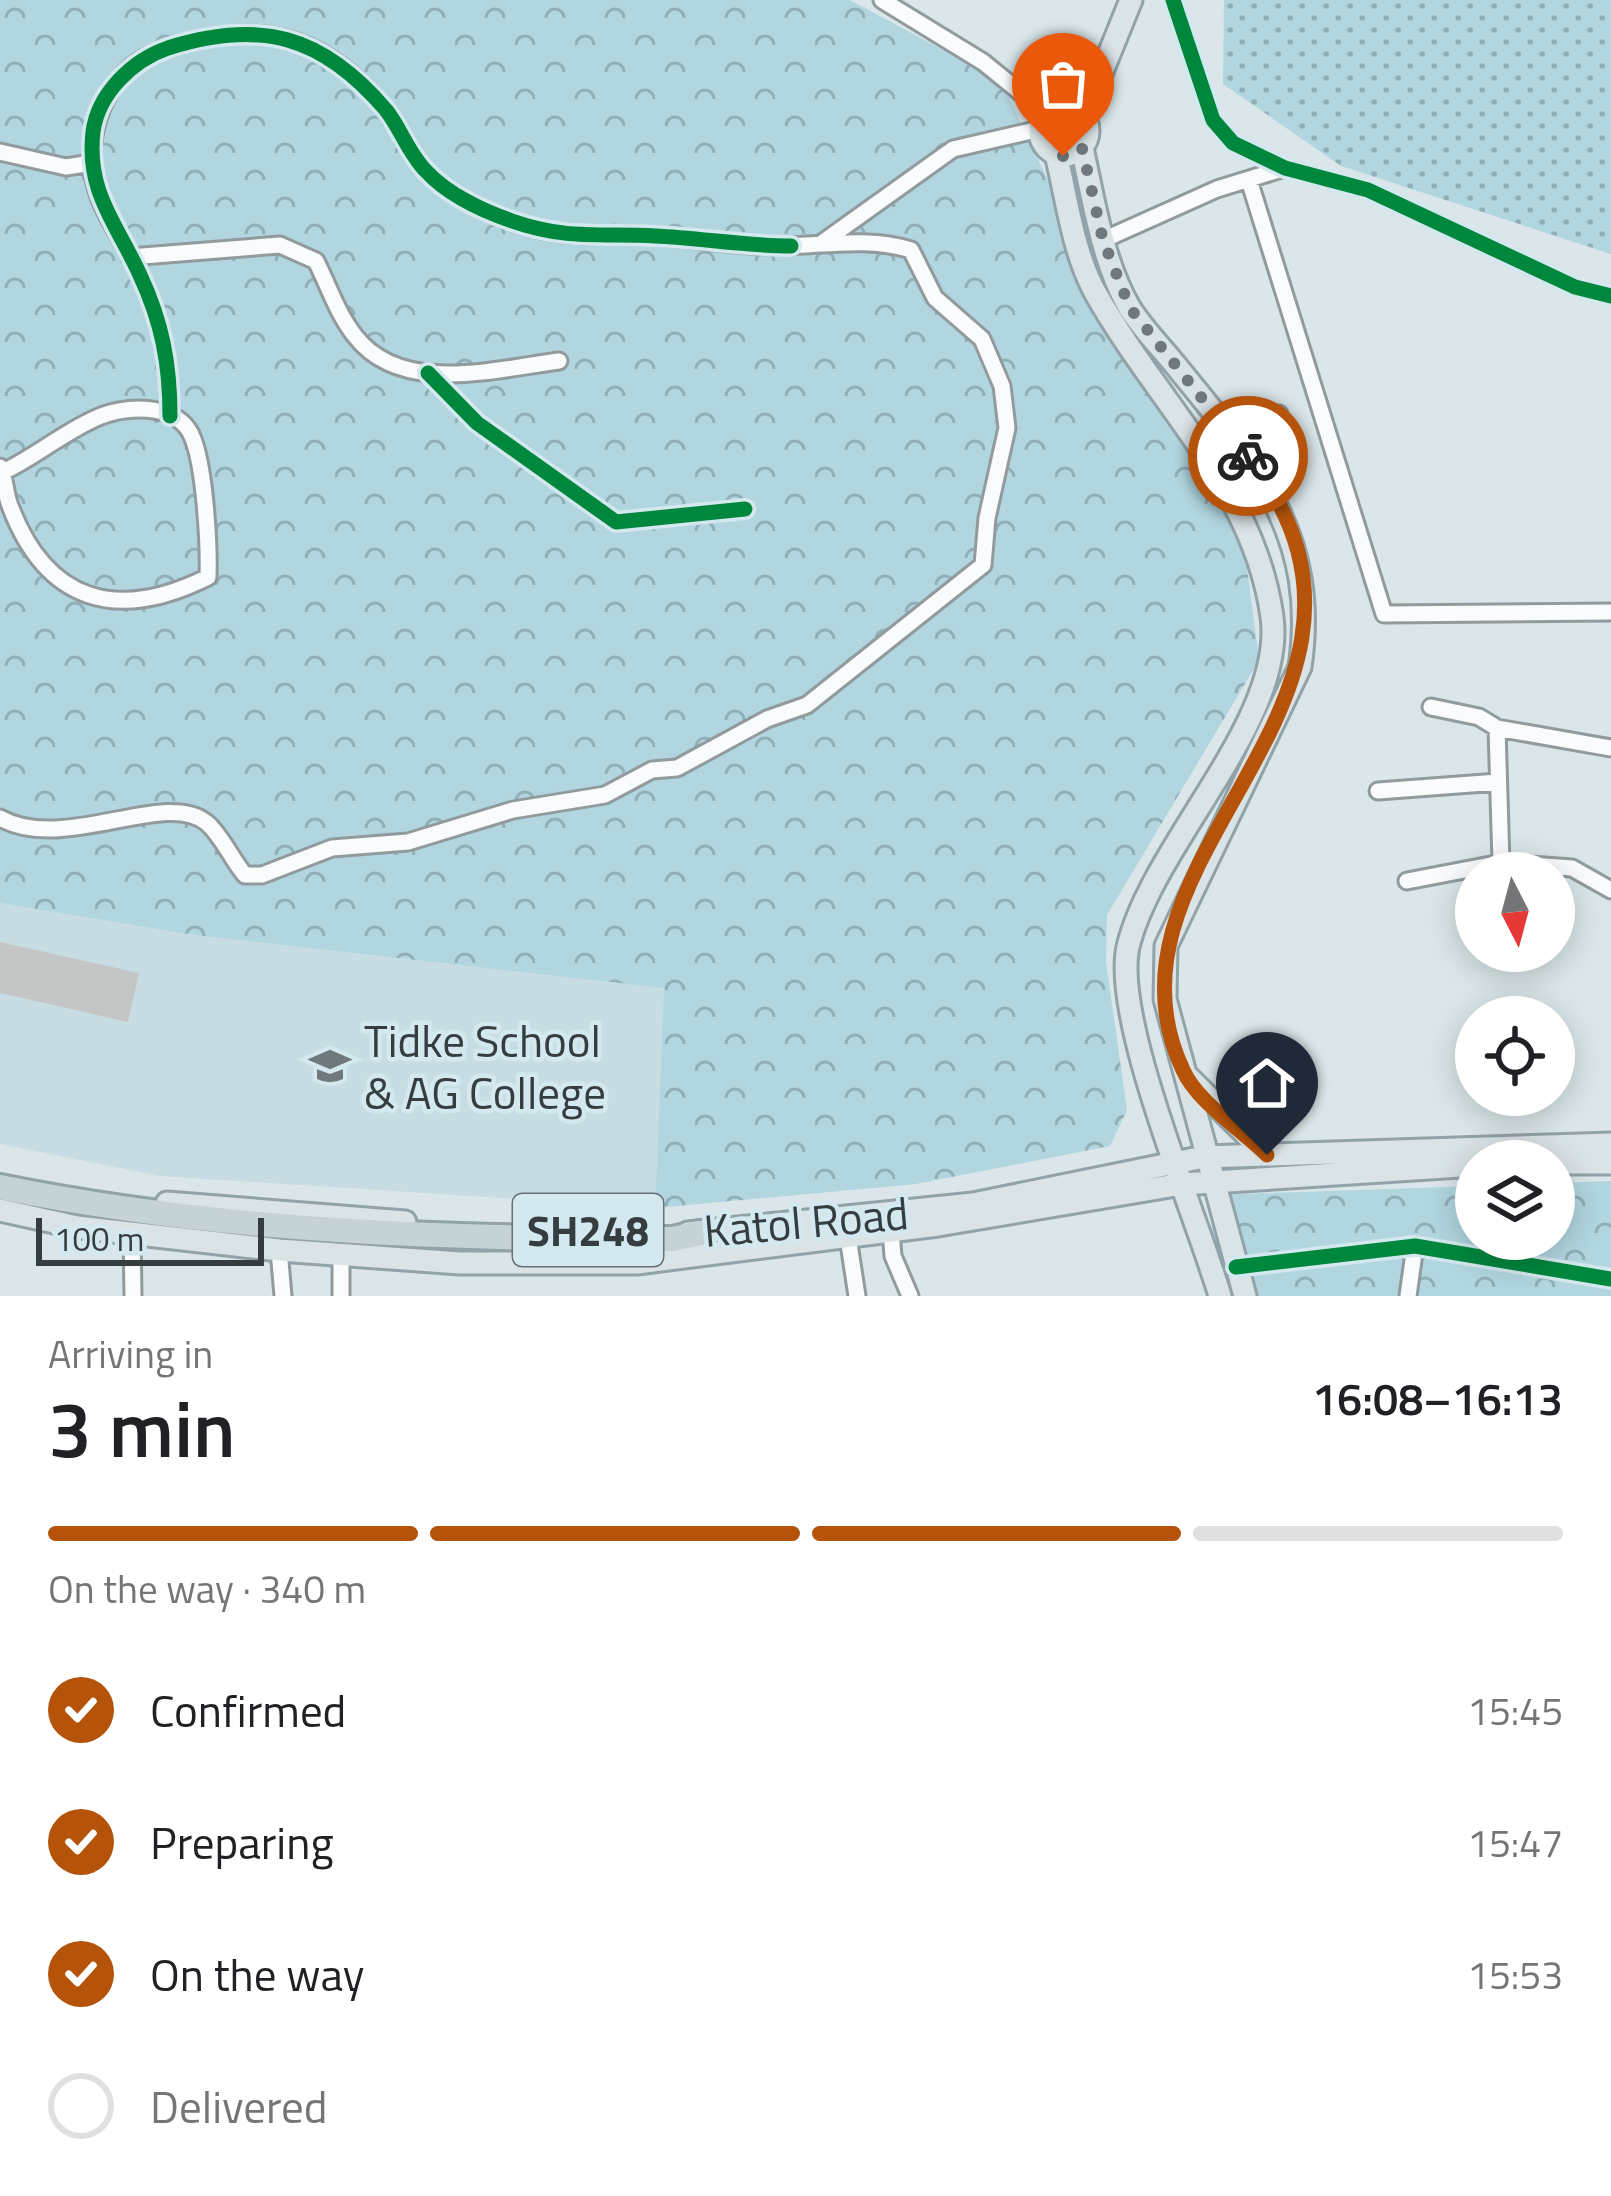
<!DOCTYPE html>
<html lang="en">
<head>
<meta charset="utf-8">
<style>
	:root { --surface:#fff; --page:#f6f6f6; --text:#202124; --muted:#757577; --line:#e0e0e0; --accent:#b45309 }
	body { margin:0; font-family:"Titillium Web",sans-serif; background:var(--page); color:var(--text); height:100vh; display:flex; flex-direction:column; font-size:45px; white-space:nowrap }
	* { box-sizing:border-box; margin:0 }
	p { font-size:39px; color:var(--muted) }
	.icon { flex:none; width:66px; height:66px; fill:none; stroke:currentColor; stroke-width:2; stroke-linecap:round; stroke-linejoin:round }
	.map { position:relative; height:1296px; overflow:hidden }
	.side { display:flex; flex-direction:column; background:var(--surface); flex:1 }
	.side>* { flex:none }
	.needle { width:78px; rotate:174deg }
	.tools { position:absolute; left:1455px; top:852px; display:grid; gap:24px }
	.tools a { display:grid; place-items:center; width:120px; height:120px; border-radius:50%; background:var(--surface); box-shadow:0 6px 30px #0003; font-size:60px }
	.scale { position:absolute; left:36px; bottom:30px; width:228px; box-sizing:border-box; padding-left:12px; border:6px solid #353d40; border-top:0; font-size:33px; line-height:42px; white-space:nowrap; color:#353d40; -webkit-text-stroke:9px #d4e9ef; paint-order:stroke }
	.pin { position:absolute; display:grid; place-items:center; width:102px; height:102px; color:#fff; margin:-123px -51px; border-radius:50% 50% 50% 0; rotate:-45deg; box-shadow:0 0 12px #0007 }
	.pin .icon { rotate:45deg }
	.courier { position:absolute; display:grid; place-items:center; width:120px; height:120px; margin:-60px; border:9px solid #b45309; border-radius:50%; background:#fff; color:#222; box-shadow:0 3px 15px #0007 }
	.summary em { font-style:normal; font-weight:600 }
	.summary div { display:flex; flex-direction:column-reverse }
	.summary { display:flex; align-items:center; justify-content:space-between; height:204px; padding:0 48px }
	h1 { font-size:78px; font-weight:600; line-height:90px }
	.bar { display:grid; grid-template-columns:repeat(4,1fr); gap:18px 12px; align-content:center; height:144px; padding:0 48px }
	.bar i { height:15px; border-radius:9px; background:var(--line) }
	.bar .selected { background:var(--accent) }
	.bar p { grid-column:span 4 }
	ol { padding:0 48px; list-style:none }
	li { display:flex; align-items:center; gap:36px; height:132px }
	li p { margin-inline-start:auto }
	li .icon { padding:12px; border-radius:50%; background:var(--accent); color:#fff; stroke-width:4 }
	li:last-child { color:var(--muted) }
	li i { width:66px; height:66px; border:6px solid var(--line); border-radius:50% }
	.map>svg:first-child { display:block }
	.built { fill:#c7dde3 }
	.green { fill:url(#green-dots) }
	.forest { fill:url(#forest-crowns) }
	.building { fill:#c4c6c6 }
	.lines { fill:none; stroke-linecap:round; stroke-linejoin:round }
	.minor-casing { stroke:#919b9d; stroke-width:21 }
	.major-casing { stroke:#91a3a8; stroke-width:27 }
	.highway-casing { stroke:#91a3a8; stroke-width:30 }
	.minor { stroke:#f9fbfc; stroke-width:15 }
	.major { stroke:#dae3e6; stroke-width:21 }
	.highway { stroke:#c6d3d6; stroke-width:24 }
	.cycleway-casing { stroke:#d4e9ef; stroke-width:22 }
	.cycleway { stroke:#00873e; stroke-width:15 }
	.done { stroke:#6f787b; stroke-width:12; stroke-dasharray:0 21.6 }
	.route { stroke:#b45309; stroke-width:15 }
	.labels { text-anchor:middle; dominant-baseline:central; stroke-width:9; stroke-linejoin:round; paint-order:stroke }
	.shield { fill:#d4e9ef; stroke:#657174; stroke-width:3 }
	.shield-label { font-size:42px; font-weight:bold; fill:#353d40 }
	.poi-label { font-size:45px; fill:#353d40; stroke:#d4e9ef; text-anchor:start }
	.street-label { font-size:45px; fill:#353d40; stroke:#d4e9ef }
</style>
</head>
<body>
<div class="map">
<svg width="1611" height="1296" viewBox="0 0 1611 1296">
	<defs>
		<pattern id="green-dots" width="8" height="8" patternUnits="userSpaceOnUse" patternTransform="scale(3)"><rect width="8" height="8" fill="#b1d6e0"/><path d="M2 2h.1M6 6h.1" fill="none" stroke="#91afb7" stroke-width="1.8" stroke-linecap="round"/></pattern>
		<pattern id="forest-crowns" width="20" height="18" patternUnits="userSpaceOnUse" patternTransform="scale(3)"><rect width="20" height="18" fill="#b1d6e0"/><path d="M2 6a3 3 0 1 1 6 0M12 15a3 3 0 1 1 6 0" fill="none" stroke="#91afb7"/></pattern>
	</defs>
	<rect width="100%" height="100%" fill="#dae6e9"/>
	<!-- built -->
	<path class="built" d="M0,903l194,32 470,53 -9,220 -494,-32 -161,-32z"/>
	<!-- green -->
	<path class="green" d="M1224,0h387v254l-270,-88 -118,-82z"/>
	<!-- forest -->
	<path class="forest" d="M0,0h850l151,81 70,148 172,308 16,123 -152,255 -1,47 21,148 -17,36 -194,38 -261,24 9,-220 -470,-53 -194,-32z
		M1611,1181v115h-403l6,-101 262,-9v53h78v-56z"/>
	<!-- building -->
	<path class="building" d="M0,942l139,31 -11,49 -128,-29z"/>
	<g class="lines">
		<!-- minor casing -->
		<g class="minor-casing">
			<path id="minor" d="M882,0l101,62 64,52
				M1173,0l40,120 20,23 52,25 83,22 207,97 36,9
				M0,152l66,15 26,-4
				M1249,180l135,434 227,-2
				M1103,240l114,-51 68,-21
				M823,242l130,-93 87,-20
				M130,257l150,-12 36,16c13,26 21,52 39,75 46,60 141,33 204,25
				M430,375l47,48 139,99 129,-13
				M1225,418l21,14 33,-18
				M0,467c5,11 5,24 9,36 36,99 107,120 199,74 1,-30 -3,-124 -20,-148 -18,-25 -61,-23 -87,-13 -35,14 -64,40 -98,56
				M1431,707l48,10 18,11
				M1378,791l120,-9
				M0,818c64,36 166,-30 207,5 15,13 25,37 38,52h17l70,-27 76,-6 105,-32 92,-15 47,-25 25,-2 90,-49 40,-14 176,-140 4,-47 20,-90 -5,-42 -20,-47 -47,-41 -24,-48c-42,-13 -84,-5 -127,-4 -43,1 -84,-7 -127,-10 -55,-4 -86,6 -144,-14 -29,-11 -64,-27 -86,-50 -17,-17 -25,-42 -40,-61 -68,-82 -130,-92 -227,-60 -45,15 -68,63 -68,108 0,46 30,75 48,116 22,47 30,89 30,141
				M1501,863l71,5 39,22
				M1407,881l94,-18 -4,-135 114,20
				M891,1231l2,25 17,40
				M132,1234l1,62
				M848,1237l9,59
				M279,1250l4,46
				M341,1253v43
				M1236,1267l179,-21 196,33
				M1408,1296l7,-50"/>
		</g>
		<!-- major casing -->
		<g class="major-casing">
			<path id="major" d="M1040 131a24 24 0 1 1 48 0a24 24 0 1 1-48 0Z
				M1084,116l47,-116
				M1082,148c12,53 20,112 47,159 14,23 36,44 52,65 77,94 138,166 119,295l-134,279 -1,53 80,297
				M1056,154c11,45 17,99 40,140 61,108 159,196 176,323 14,103 -120,228 -144,330 -16,72 69,270 92,349
				M1188,1077l79,78
				M1554,1163h57
				M167,1203l238,19
				M0,1210l77,17 202,23 181,13h177l301,-38 244,-41 294,-19
				M688,1233l285,-29 231,-47 407,-13"/>
		</g>
		<!-- highway casing -->
		<g class="highway-casing">
			<path id="highway" d="M0,1187c221,45 448,52 673,52l27,-6"/>
		</g>
		<!-- minor -->
		<use href="#minor" class="minor"/>
		<!-- major -->
		<use href="#major" class="major"/>
		<!-- highway -->
		<use href="#highway" class="highway"/>
		<!-- cycleway casing -->
		<g class="cycleway-casing">
			<path id="cycleway" d="M1173,0l40,120 20,23 52,25 83,22 207,97 36,9
				M428,373l49,50 139,99 129,-13
				M170,416c0,-52 -8,-94 -30,-141 -23,-51 -54,-83 -47,-143 5,-39 40,-72 75,-84 93,-29 154,-13 218,62 15,19 23,44 40,61 21,23 57,40 86,50 54,19 89,12 143,15 46,2 90,10 136,10
				M1236,1267l179,-21 196,33"/>
		</g>
		<!-- cycleway -->
		<use href="#cycleway" class="cycleway"/>
	</g>
	<g class="lines">
		<!-- done -->
		<path class="done" d="M1063,156l19,-8 21,92 27,68 118,148"/>
		<!-- route -->
		<path class="route" d="M1248,456c190,243 -167,398 -65,614 14,32 59,60 84,85"/>
	</g>
	<!-- icons -->
	<defs>
		<g id="school-bare" transform="scale(3.24)"><path d="M0-5L7-2L0 1L-7-2ZM-4 1L0 2.5L4 1V4Q0 6-4 4Z" fill="#6f787b" stroke="#d4e9ef" stroke-width="2.5" paint-order="stroke"/></g>
	</defs>
	<g fill-rule="evenodd">
		<use href="#school-bare" x="330" y="1066"/>
	</g>
	<g class="labels">
		<!-- shield labels -->
		<rect class="shield" x="513" y="1194" width="150" height="72" rx="9"/>
		<g class="shield-label">
			<text x="588" y="1230">SH248</text>
		</g>
		<!-- poi labels -->
		<g class="poi-label">
			<text x="364" y="1040">Tidke School<tspan x="364" dy="52">&amp; AG College</tspan></text>
		</g>
		<!-- street labels -->
		<g class="street-label">
			<text transform="translate(806 1221) rotate(-5)">Katol Road</text>
		</g>
	</g>
</svg>
<div class="tools">
<a><svg class="needle" viewBox="-14 -14 28 28"><path d="M0-13l5 13h-10z" fill="#e53935"/><path d="M0 13l5-13h-10z" fill="#757577"/></svg></a>
<a><svg class="icon" aria-label="locate" viewBox="0 0 24 24"><circle cx="12" cy="12" r="6"/><path d="M12 2v4M12 18v4M2 12h4M18 12h4"/></svg></a>
<a><svg class="icon" aria-label="layers" viewBox="0 0 24 24"><path d="M12 4l9 5-9 5-9-5zM3 14l9 5 9-5"/></svg></a>
</div>
<div class="scale">100 m</div>
<div class="pin" style="left:1063px;top:156px;background:#ea580c"><svg class="icon" aria-label="bag" viewBox="0 0 24 24"><path d="M5 8h14l-1 12H6zM9 8a3 3 0 0 1 6 0"/></svg></div>
<div class="pin" style="left:1267px;top:1155px;background:#1f2937"><svg class="icon" aria-label="home" viewBox="0 0 24 24"><path d="M3 11l9-7 9 7M6 9v11h12V9"/></svg></div>
<div class="courier" style="left:1248px;top:456px"><svg class="icon" aria-label="bike" viewBox="0 0 24 24"><circle cx="6" cy="16" r="4"/><circle cx="18" cy="16" r="4"/><path d="M6 16l4-8h5l3 8M10 8l3 8H6M13 5h3"/></svg></div>
</div>
<section class="side">
<div class="summary"><div><h1>3 min</h1><p>Arriving in</p></div><em>16:08–16:13</em></div>
<div class="bar"><i class="selected"></i><i class="selected"></i><i class="selected"></i><i></i><p>On the way · 340 m</p></div>
<ol>
<li><svg class="icon" aria-label="check" viewBox="0 0 24 24"><path d="M5 12l5 5 9-10"/></svg>Confirmed<p>15:45</p></li>
<li><svg class="icon" aria-label="check" viewBox="0 0 24 24"><path d="M5 12l5 5 9-10"/></svg>Preparing<p>15:47</p></li>
<li><svg class="icon" aria-label="check" viewBox="0 0 24 24"><path d="M5 12l5 5 9-10"/></svg>On the way<p>15:53</p></li>
<li><i></i>Delivered</li>
</ol>
</section>
</body>
</html>
